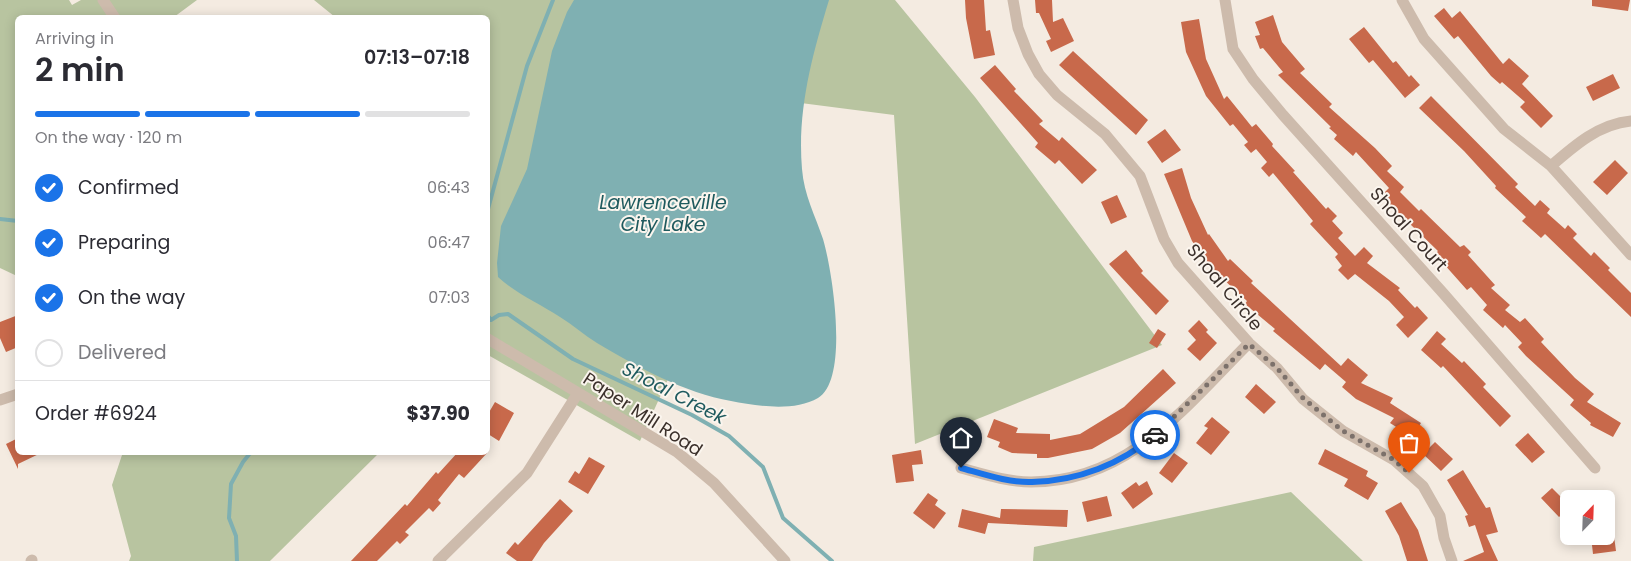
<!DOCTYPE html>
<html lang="en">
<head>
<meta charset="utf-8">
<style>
	:root { --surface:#fff; --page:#f7f7f7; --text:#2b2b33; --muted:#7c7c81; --line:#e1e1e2; --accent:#1a73e8 }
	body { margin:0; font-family:Poppins,sans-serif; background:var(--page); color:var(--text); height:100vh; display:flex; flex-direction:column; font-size:19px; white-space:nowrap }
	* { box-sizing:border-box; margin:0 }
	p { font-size:16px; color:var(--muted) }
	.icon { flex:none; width:28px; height:28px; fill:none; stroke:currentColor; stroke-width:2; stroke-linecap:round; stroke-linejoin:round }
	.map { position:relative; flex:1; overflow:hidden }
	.details { position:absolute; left:15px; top:15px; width:475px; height:440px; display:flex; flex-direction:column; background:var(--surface); border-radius:8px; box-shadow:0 2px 12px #0003 }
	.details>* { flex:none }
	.needle { width:32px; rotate:23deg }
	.controls { position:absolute; left:1560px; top:490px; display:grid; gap:10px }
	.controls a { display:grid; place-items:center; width:55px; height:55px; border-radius:8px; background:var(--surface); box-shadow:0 2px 12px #0003; font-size:25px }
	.pin { position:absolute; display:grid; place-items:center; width:42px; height:42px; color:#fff; margin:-51px -21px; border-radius:50% 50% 50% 0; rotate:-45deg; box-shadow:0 0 5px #0007 }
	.pin .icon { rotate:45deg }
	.courier { position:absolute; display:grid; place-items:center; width:50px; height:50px; margin:-25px; border:4px solid #1a73e8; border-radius:50%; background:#fff; color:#222; box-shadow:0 1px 6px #0007 }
	.overview em { font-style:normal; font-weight:600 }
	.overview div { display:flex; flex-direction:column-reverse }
	.overview { display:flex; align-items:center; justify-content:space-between; height:85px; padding:0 20px }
	h1 { font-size:32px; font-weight:600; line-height:38px }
	.bar { display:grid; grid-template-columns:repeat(4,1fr); gap:8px 5px; align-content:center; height:60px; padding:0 20px }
	.bar i { height:6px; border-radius:4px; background:var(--line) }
	.bar .current { background:var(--accent) }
	.bar p { grid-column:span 4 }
	.line { display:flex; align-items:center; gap:12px; padding:0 20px; border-top:1px solid var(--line) }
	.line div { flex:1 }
	ol { padding:0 20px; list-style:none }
	li { display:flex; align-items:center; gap:15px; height:55px }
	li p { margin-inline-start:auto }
	li .icon { padding:5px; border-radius:50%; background:var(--accent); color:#fff; stroke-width:4 }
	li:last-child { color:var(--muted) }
	li i { width:28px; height:28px; border:2px solid var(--line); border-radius:50% }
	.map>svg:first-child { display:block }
	.green { fill:#b8c4a0 }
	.water { fill:#7fb0b2 }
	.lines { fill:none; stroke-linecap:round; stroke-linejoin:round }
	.stream { stroke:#7fb0b2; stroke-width:4 }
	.building { fill:#c8694b }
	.minor { stroke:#cdbbac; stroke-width:11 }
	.done { stroke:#7c716b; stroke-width:5; stroke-dasharray:0 9 }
	.route { stroke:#1a73e8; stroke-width:6 }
	.labels { text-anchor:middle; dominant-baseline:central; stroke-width:4; stroke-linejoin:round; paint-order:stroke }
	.street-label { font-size:18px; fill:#3b302b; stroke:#fbf5ee }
	.water-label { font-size:19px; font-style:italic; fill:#1f5a5e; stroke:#fbf5ee }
</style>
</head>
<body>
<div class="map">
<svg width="1631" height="561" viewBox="0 0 1631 561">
	<rect width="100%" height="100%" fill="#f4ebe1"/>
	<!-- green -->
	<path class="green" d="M0,0h69l3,5 9,-5h116l-23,17 -156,1 -1,258 -17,-8z
		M314,0h581l80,97 187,248 -247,99 -21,-329 -217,-28 -8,290 -29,64 -152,-86v-337l-153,-1z
		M123,452h256v1l-109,108h-141l2,-5 -19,-71z
		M1291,492l72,69h-330l1,-14z"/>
	<!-- water -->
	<path class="water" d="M574,0h255c-17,56 -32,110 -27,169 2,26 13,46 21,70 9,30 27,140 -5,159 -24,14 -62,8 -87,3 -46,-8 -94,-34 -134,-58 -13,-8 -24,-18 -37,-26 -20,-13 -45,-24 -62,-40l-1,-14 4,-37 26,-57 25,-118 15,-39z"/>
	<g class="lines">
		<!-- stream -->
		<path class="stream" d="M488,209l39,-143 26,-66
			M0,219l18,2
			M488,316l3,4 8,-5 9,-1 65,45 119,56 37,21 34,31 20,51 49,43
			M237,561l-1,-25 -7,-18 2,-34 12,-22 8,-10"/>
	</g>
	<!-- building -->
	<path class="building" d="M965,0h19l2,31 4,-1 5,25 -21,4 -8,-41z
		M1035,0h17l1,22 10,-4 11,23 -23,11 -5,-11 5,-2 -12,-26h-3z
		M1592,0h38l-2,11 -36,-5z
		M1444,8l8,10 8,-7 43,53 6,-6 20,18 -7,8 31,32 -12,12 -21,-21 5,-5 -23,-20 -2,2 -9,-8 -33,-40 -4,3 -20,-23z
		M1273,15l9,27 23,27 -5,4 32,31 -3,3 46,41 17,18 -5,5 17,16 -4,5 19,19 2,-2 39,38 4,-2 7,7 -3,3 27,30 -4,3 19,17 -5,5 15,12 5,-4 19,21 -3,3 34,36 19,16 -7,8 34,21 -8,14 -23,-12 1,-2 -21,-18 4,-5 -48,-44 -8,-9 4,-4 -17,-18 -2,3 -20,-18 4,-5 -16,-18 -4,3 -32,-36 3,-3 -57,-55 8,-8 -33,-36 -3,4 -19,-17 3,-4 -8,-7 2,-1 -53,-52 5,-3 -20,-24 -3,1 -5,-13 5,-1 -5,-13z
		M1199,19l7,40 18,40 3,-3 25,31 4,-3 17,20 -1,2 23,25 -2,1 33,37 2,-2 9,9 -5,5 11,12 -5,5 17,18 9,-9 9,9 -6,7 33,25 -2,2 17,18 2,-2 11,12 -20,20 -12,-13 8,-8 -15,-16 -34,-27 -7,6 -10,-10 4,-4 -7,-9 3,-3 -28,-30 3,-3 -40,-48 -4,4 -8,-9 6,-6 -11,-13 -5,4 -7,-8 4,-3 -15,-18 -3,2 -24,-30 -20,-44 -5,-30z
		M1364,27l29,36 3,-2 13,16 2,-2 9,10 -15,13 -32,-38 -4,3 -20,-24z
		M1073,51l75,69 -12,15 -77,-70z
		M995,65l21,24 -2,2 29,30 -4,3 20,17 3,-4 35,33 -15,14 -23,-24 -4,4 -20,-17 3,-4 -58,-65z
		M1613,74l7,14 -27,13 -7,-14z
		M1431,96l87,88 -3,3 20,19 5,-6 10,9 -3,4 18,16 3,-4 9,9 -4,4 18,18 3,-4 16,16 -2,2 23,23v24l-86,-83 -4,4 -19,-17 4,-4 -31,-29 1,-2 -32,-35 -45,-43z
		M1165,129l16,21 -19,13 -15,-21z
		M1615,160l13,13 -21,22 -14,-13z
		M1182,168l9,30 17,37 1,-1 19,27 2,-2 23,22 -2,2 90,83 7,-8 20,17 -7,8 32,15 -3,5 31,20 -9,14 -22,-14 4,-5 -38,-19 -14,-12 4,-5 -21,-18 -5,6 -47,-39 2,-2 -30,-25 2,-3 -37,-34 -18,-26 -28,-67z
		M1117,195l10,22 -16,7 -10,-22z
		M1126,250l17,21 -2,2 28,28 -13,14 -47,-51z
		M18,315v32l-12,5 -6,-14v-16z
		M1199,320l9,10 -2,2 11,11 -17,18 -13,-12 9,-9 -8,-9z
		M1158,329l8,5 -9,14 -8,-5z
		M1437,331l9,8 -5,5 21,19 2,-2 22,23 -3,3 28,29 -11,11 -57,-61 -2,2 -20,-18z
		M1163,369l13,14 -56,50 -28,16 -44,9h-11v-4l-25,-1 -14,-6 2,-5 -13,-5 7,-18 24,9 -2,5 34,1v6l30,-6 44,-27z
		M1256,384l20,18 -12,12 -19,-17z
		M495,402l19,11 -15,28 -11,-7v-20z
		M1212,417l18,15 -19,23 -15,-12 12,-15 -4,-2z
		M1528,433l17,19 -13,11 -17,-18z
		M18,438v14h25l-25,12v5l-12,-25z
		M1435,442l18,17 -12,12 -18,-17z
		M1325,449l43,22 -2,5 12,7 -10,17 -24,-14 4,-7 -30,-15z
		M921,450l2,14 -11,1 2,16 -18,2 -4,-28z
		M458,452h30l-24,26 -5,-4 -21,26 3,3 -8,9 -4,-4 -24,24 4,3 -9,9 -3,-3 -20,20h-26l54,-57 2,2 29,-34 2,2z
		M1174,453l14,10 -16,20 -13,-10z
		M589,457l16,9 -17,28 -20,-12 7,-11 4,3z
		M1463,470l23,38 4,-1 8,25 -12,3 12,26h-35l21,-9 -9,-27 -6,2 -4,-11 3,-1 -21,-35z
		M1147,481l6,13 -20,15 -12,-16 15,-11 3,4z
		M1552,488l17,17v3l-10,9 -18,-19z
		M928,493l10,7 -3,5 11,8 -12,16 -21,-16z
		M1107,496l5,20 -25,6 -5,-20z
		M560,499l13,12 -29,32 -12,18h-15l-11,-8 9,-11 3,3z
		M1401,502l17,28 10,31h-21l-8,-25 -14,-25z
		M962,509l38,9 1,-9 67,1 -1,17 -79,-4 -3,11 -27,-7z
		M1591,536h23l2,15 -23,3z"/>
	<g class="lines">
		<!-- minor -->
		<path class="minor" d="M103,0l12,18
			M1013,0l5,28 10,26 11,20 18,21 48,39 35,42 24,63 14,24 71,80 28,25 26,31 40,32 51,29 29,26 17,30 4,22 8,23
			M1225,0l8,49 20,30 30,36 160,178 152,175
			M1402,0l22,39 80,90 47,37 80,89
			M1551,166c24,-21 48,-42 80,-45
			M488,339l189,113 37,31 71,78
			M0,400l18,-6
			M961,468c22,6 47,14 70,14 98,0 155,-76 218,-139
			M31,561l1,-1
			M438,561l89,-88 51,-80"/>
	</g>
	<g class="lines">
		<!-- done -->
		<path class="done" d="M1155,435l94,-91 28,24 26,30 40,33 51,29 15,13"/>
		<!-- route -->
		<path class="route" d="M961,468c22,6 48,15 71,14 46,-1 89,-18 123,-47"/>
	</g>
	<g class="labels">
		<!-- street labels -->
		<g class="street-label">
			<text transform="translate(1409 229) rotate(48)">Shoal Court</text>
			<text transform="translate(1225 287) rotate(50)">Shoal Circle</text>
			<text transform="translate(643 414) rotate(33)">Paper Mill Road</text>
		</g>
		<!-- water labels -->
		<g class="water-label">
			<text x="663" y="202">Lawrenceville<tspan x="663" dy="22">City Lake</tspan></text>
			<text transform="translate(674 393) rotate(27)">Shoal Creek</text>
		</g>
	</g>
</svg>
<div class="controls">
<a><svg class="needle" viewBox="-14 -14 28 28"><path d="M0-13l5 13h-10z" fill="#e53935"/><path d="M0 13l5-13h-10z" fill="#7c7c81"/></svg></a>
</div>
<div class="pin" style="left:1409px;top:473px;background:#ea580c"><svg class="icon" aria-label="bag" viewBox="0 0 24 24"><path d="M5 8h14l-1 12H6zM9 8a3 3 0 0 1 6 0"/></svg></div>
<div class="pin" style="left:961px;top:468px;background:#1f2937"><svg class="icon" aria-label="home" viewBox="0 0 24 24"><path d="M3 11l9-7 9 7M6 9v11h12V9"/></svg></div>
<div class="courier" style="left:1155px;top:435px"><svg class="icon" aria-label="car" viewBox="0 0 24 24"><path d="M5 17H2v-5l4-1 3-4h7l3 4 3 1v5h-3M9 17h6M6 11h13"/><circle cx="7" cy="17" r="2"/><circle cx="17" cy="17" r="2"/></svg></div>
<section class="details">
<div class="overview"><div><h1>2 min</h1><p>Arriving in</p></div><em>07:13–07:18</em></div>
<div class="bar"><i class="current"></i><i class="current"></i><i class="current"></i><i></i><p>On the way · 120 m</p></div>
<ol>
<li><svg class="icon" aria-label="check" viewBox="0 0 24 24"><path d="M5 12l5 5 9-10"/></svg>Confirmed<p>06:43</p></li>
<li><svg class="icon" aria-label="check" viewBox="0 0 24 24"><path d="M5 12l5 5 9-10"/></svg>Preparing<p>06:47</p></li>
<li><svg class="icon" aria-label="check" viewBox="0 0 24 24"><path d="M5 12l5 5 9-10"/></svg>On the way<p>07:03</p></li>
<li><i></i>Delivered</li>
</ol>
<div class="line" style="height:65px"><div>Order #6924</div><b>$37.90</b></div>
</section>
</div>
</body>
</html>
